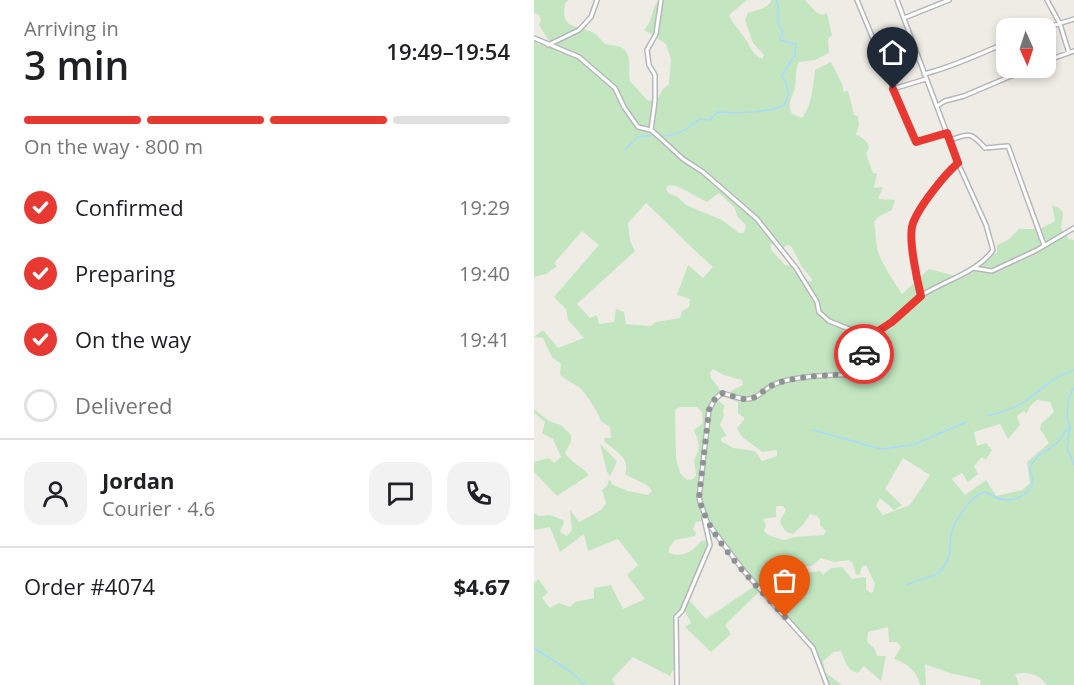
<!DOCTYPE html>
<html lang="en">
<head>
<meta charset="utf-8">
<style>
	:root { --surface:#fff; --page:#f2f2f2; --text:#202124; --muted:#757577; --line:#e0e0e0; --accent:#e73932 }
	body { margin:0; font-family:"Open Sans",sans-serif; background:var(--page); color:var(--text); height:100vh; display:flex; flex-direction:column; font-size:22px; white-space:nowrap }
	* { box-sizing:border-box; margin:0 }
	p { font-size:20px; color:var(--muted) }
	.icon { flex:none; width:33px; height:33px; fill:none; stroke:currentColor; stroke-width:2; stroke-linecap:round; stroke-linejoin:round }
	.map { position:relative; flex:1; overflow:hidden }
	.drawer { display:flex; flex-direction:column; background:var(--surface); width:534px }
	.drawer>* { flex:none }
	.needle { width:39px; rotate:177deg }
	.tools { position:absolute; left:462px; top:18px; display:grid; gap:12px }
	.tools a { display:grid; place-items:center; width:60px; height:60px; border-radius:12px; background:var(--surface); box-shadow:0 3px 9px #0003; font-size:30px }
	.pin { position:absolute; display:grid; place-items:center; width:51px; height:51px; color:#fff; margin:-62px -26px; border-radius:50% 50% 50% 0; rotate:-45deg; box-shadow:0 0 6px #0007 }
	.pin .icon { rotate:45deg }
	.courier { position:absolute; display:grid; place-items:center; width:60px; height:60px; margin:-30px; border:4px solid #e73932; border-radius:50%; background:#fff; color:#222; box-shadow:0 2px 8px #0007 }
	.summary em { font-style:normal; font-weight:600 }
	.summary div { display:flex; flex-direction:column-reverse }
	.summary { display:flex; align-items:center; justify-content:space-between; height:102px; padding:0 24px }
	h1 { font-size:39px; font-weight:600; line-height:45px }
	.bar { display:grid; grid-template-columns:repeat(4,1fr); gap:9px 6px; align-content:center; height:72px; padding:0 24px }
	.bar i { height:8px; border-radius:4px; background:var(--line) }
	.bar .active { background:var(--accent) }
	.bar p { grid-column:span 4 }
	.line { display:flex; align-items:center; gap:15px; padding:0 24px; border-top:2px solid var(--line) }
	.line div { flex:1 }
	.round { display:grid; place-items:center; flex:none; width:63px; height:63px; border-radius:18px; background:var(--page) }
	ol { padding:0 24px; list-style:none }
	li { display:flex; align-items:center; gap:18px; height:66px }
	li p { margin-inline-start:auto }
	li .icon { padding:6px; border-radius:50%; background:var(--accent); color:#fff; stroke-width:4 }
	li:last-child { color:var(--muted) }
	li i { width:33px; height:33px; border:3px solid var(--line); border-radius:50% }
	main { display:flex; flex:1; min-height:0 }
	.map>svg:first-child { display:block }
	.green { fill:#c3e6c1; fill-rule:evenodd }
	.lines { fill:none; stroke-linecap:round; stroke-linejoin:round }
	.stream { stroke:#a6dbfe; stroke-width:1.5 }
	.street-casing { stroke:#b5b7bb; stroke-width:6 }
	.street { stroke:#fff; stroke-width:3 }
	.done { stroke:#8f9292; stroke-width:6; stroke-dasharray:0 10.8 }
	.route { stroke:#e73932; stroke-width:8 }
</style>
</head>
<body>
<main>
<section class="drawer">
<div class="summary"><div><h1>3 min</h1><p>Arriving in</p></div><em>19:49–19:54</em></div>
<div class="bar"><i class="active"></i><i class="active"></i><i class="active"></i><i></i><p>On the way · 800 m</p></div>
<ol>
<li><svg class="icon" aria-label="check" viewBox="0 0 24 24"><path d="M5 12l5 5 9-10"/></svg>Confirmed<p>19:29</p></li>
<li><svg class="icon" aria-label="check" viewBox="0 0 24 24"><path d="M5 12l5 5 9-10"/></svg>Preparing<p>19:40</p></li>
<li><svg class="icon" aria-label="check" viewBox="0 0 24 24"><path d="M5 12l5 5 9-10"/></svg>On the way<p>19:41</p></li>
<li><i></i>Delivered</li>
</ol>
<div class="line" style="height:108px"><a class="round"><svg class="icon" aria-label="person" viewBox="0 0 24 24"><circle cx="12" cy="8" r="4"/><path d="M4 21q1-7 8-7t8 7"/></svg></a><div><b>Jordan</b><p>Courier · 4.6</p></div><a class="round"><svg class="icon" aria-label="chat" viewBox="0 0 24 24"><path d="M4 5h16v11H9l-5 4z"/></svg></a><a class="round"><svg class="icon" aria-label="phone" viewBox="0 0 24 24"><path d="M5 4h4l2 5-3 2q2 4 5 5l2-3 5 2v4C11 20 4 13 5 4z"/></svg></a></div>
<div class="line" style="height:78px"><div>Order #4074</div><b>$4.67</b></div>
</section>
<div class="map">
<svg width="540" height="685" viewBox="0 0 540 685">
	<rect width="100%" height="100%" fill="#efece5"/>
	<!-- green -->
	<path class="green" d="M0,0h35l-4,3c-4,27 9,21 27,29 6,2 9,10 14,12 6,2 12,0 18,5 9,10 3,21 6,32l18,20 10,-3 5,-9 6,-5 2,-25 -5,-15 -22,-14c10,-9 6,-21 15,-30h88l-18,15c4,9 9,13 14,21 7,8 8,18 19,23l2,-4 -11,-12 -8,-23 3,-7 16,-5 6,-5 1,-3h34l12,13 6,2 4,-2 5,22 -4,4 1,14 -14,7 -16,2c-5,11 -2,16 -4,26 -3,10 -8,15 -3,26l10,4c10,-12 11,-33 13,-48l16,-8 12,24v6l5,-1 6,24 4,1 1,9 -3,10c7,3 11,5 13,13l-3,6 7,19 4,1 -3,14 9,-1 -5,12 17,1 -3,10 -14,7 -4,5c2,8 1,17 3,25 2,14 17,34 25,47l27,-25 27,7 25,-17 16,-6v-8l11,-5 11,-11h21l15,-8 -3,-16 7,3 4,5 -2,15 8,11 5,1v445h-27c-8,-11 -19,-14 -32,-11l4,11h-39l1,-5 -31,-7 -25,-9 1,21h-6c-3,-14 -12,-21 -26,-26l7,-12 -4,-5h-8l-1,-15 -20,5 -1,10 8,7 2,7h9l-5,25 -17,-15 -6,7c-11,-2 -13,-12 -17,-22l-7,1 -11,9 2,11 17,13h-17l-10,-32 -73,-85 -33,-48 -13,2 -3,7 3,4 -1,3 -20,4 -6,8v5c14,5 23,-1 32,-12l7,-1 1,4 -23,57 5,1 15,17 47,-32 3,-1 3,4v2l-34,33 6,9 -20,18 -26,-25 6,-4 -7,-14 -8,10 1,52 -4,-1 -3,6 -37,-19 -21,22 3,6h-81v-102l4,-4 10,13 -6,6 8,10 9,-5 11,4 5,-5 19,-4v-10l17,-3 12,24 22,-10 -18,-24 11,-10 -20,-26 -30,12 -4,-17 -24,18 -10,-25 -16,3v-17l5,3 11,-1 13,5 1,2 -4,10 7,4 5,-6 -2,-20 9,12 22,-12 5,-6 -4,-14 5,-4 3,-10 -3,-4 -7,-28 17,17 -8,18 4,6 15,6 20,4 4,-4c-7,-10 -17,-10 -27,-17 6,-17 -11,-23 -21,-33l1,-3h6l-1,-11 -9,-6c-1,-6 -16,-29 -21,-33 -6,-5 -14,-7 -20,-14l1,-10 -9,-7 -9,-19 -9,-1 9,-7 15,18 26,-10 -16,-18 -2,-11 -12,-12 45,-52 -17,-14 -28,32 3,3 -11,8 -12,3v-238l4,5 8,1 3,-4 -10,-16 2,-5 -2,-5 -5,-2zM135,185l8,1 30,16 12,-9 16,15 2,8 9,9 -2,8h-5l-17,-13 -36,-15 -8,-8 -10,-4 -2,-5zM112,203c23,21 44,44 67,64l-10,11 -15,-13 -11,30 13,4 -1,8 -7,4 -2,7 -24,4 -6,4 -24,-2 -2,-12 -8,-3 -2,13 -15,2 -2,-9 -7,3 -13,-14 58,-53 -5,-10 -2,-18zM236,244l5,1 6,5 6,-5 4,1 11,21 10,12 -1,3 -7,-3 -9,-13 -10,-1 -13,-14zM179,369l11,6 18,5 1,5 -12,6 -3,7 10,4v11l6,5v2l-7,8c5,13 16,15 25,24l15,-2v6l-15,5 -7,-10 -22,-3 -12,-7v-3l6,-2 -7,-11 4,-10 -1,-5 2,-4 -6,-5 2,-10 -10,-13 -1,-5zM503,400l13,2 4,10 -13,12 -1,5 9,14 -22,19 3,21 -8,7 -26,6 -10,-16 -21,15 -13,-16 10,-6 6,9 10,-8 -4,-8 8,-9 4,3 6,-10 -6,-7 -9,3 -3,-14 26,-8 8,15 12,-14 -3,-9 7,-5 2,3 5,-9zM146,407h17l5,5 1,11 -9,7c5,13 7,18 0,30l2,15 -3,4 -6,1 -7,-7 -4,-15 -1,-48zM369,458l27,17 -20,30 -27,10 -7,-9 4,-8 14,12 8,-5 -17,-16zM244,506h5l3,4 -6,11c2,7 6,12 13,13l10,-9 7,-11 7,2 3,4v5l6,6 -2,4 -30,2 -10,3 -16,-5 -4,-4 2,-5 -3,-7 13,-2v-10zM287,558l13,4 15,-2 4,4 3,11 4,-1 2,-7 4,-2 9,19 -2,8 -3,1 -4,-4v-11l-2,-1 -12,2 -10,-12 -11,1 -8,7 -3,-4 -16,2 -3,-3 3,-4h8z
		M0,409l15,12 12,4 10,10v7l-6,11c7,10 16,13 24,22l-32,21 -23,-24v-10l15,-4 5,5 7,-6 -8,-18 -11,-6 3,-11 -11,-9z"/>
	<g class="lines">
		<!-- stream -->
		<path class="stream" d="M126,136c15,1 28,-7 40,-17l10,1 7,-8c13,1 62,2 69,-10 5,-8 0,-19 -4,-27l13,-20 1,-11 -16,-4 3,-8c-10,-10 -1,-21 -7,-32
			M91,150l13,-13 17,-2
			M540,388l-5,8 -1,9 -1,12 3,10 -3,21 7,17
			M454,416c13,-4 27,-7 39,-16 15,-11 28,-24 47,-30
			M279,430l68,19 32,-4 53,-23
			M373,585c12,-7 29,-6 37,-18 7,-11 6,-20 7,-32 2,-13 20,-39 33,-43 7,3 15,8 22,8 12,0 28,-8 27,-21 -1,-6 -5,-8 -2,-13 5,-11 16,-15 25,-22 6,-5 7,-13 14,-17
			M0,648l36,23 15,14"/>
		<!-- street casing -->
		<g class="street-casing">
			<path id="street" d="M323,0l59,142 31,-9
				M513,0l13,24 9,29
				M370,18l45,-18
				M511,28l29,-9
				M0,38l45,19 36,31 9,19 14,20 13,3 7,6 25,23 20,13 54,47 39,49 21,34 2,10 10,9 20,8 23,6
				M14,45l31,-15 12,-13 6,-17
				M467,46l5,15
				M512,61l28,-10
				M475,68l3,8
				M390,74c29,-7 55,-20 82,-31
				M359,89l33,-10
				M403,106l8,-5 19,-5 66,-28
				M117,130l4,-29v-26l-6,-10 -2,-15 9,-16 5,-34
				M416,140c20,-7 21,-8 35,8l23,-2 36,99
				M439,268l19,3 45,-21 37,-22
				M387,296c-4,-16 -12,-54 -9,-69 2,-16 34,-53 46,-64
				M143,685l-1,-68 6,-6 28,-66 -6,-27
				M293,685l-14,-37 -70,-78 -36,-48 -8,-24 10,-88 6,-11 7,-6c8,2 19,7 27,6 10,-1 15,-10 24,-14 18,-9 63,-11 83,-10l7,-7c1,-33 9,-30 31,-48 10,-8 18,-18 28,-25 22,-14 56,-23 71,-45l-7,-25 -28,-62 -61,-163"/>
		</g>
		<!-- street -->
		<use href="#street" class="street"/>
	</g>
	<g class="lines">
		<!-- done -->
		<path class="done" d="M251,617c-29,-32 -76,-77 -86,-119l10,-88 6,-11 7,-6c8,2 19,7 27,6 10,-1 15,-11 24,-14 18,-9 63,-11 83,-10l7,-7 1,-14"/>
		<!-- route -->
		<path class="route" d="M330,354l8,-19 20,-13 29,-26c-4,-16 -12,-54 -9,-69 3,-16 33,-53 46,-64l-11,-30 -31,9 -23,-53"/>
	</g>
</svg>
<div class="tools">
<a><svg class="needle" viewBox="-14 -14 28 28"><path d="M0-13l5 13h-10z" fill="#e53935"/><path d="M0 13l5-13h-10z" fill="#757577"/></svg></a>
</div>
<div class="pin" style="left:251px;top:617px;background:#ea580c"><svg class="icon" aria-label="bag" viewBox="0 0 24 24"><path d="M5 8h14l-1 12H6zM9 8a3 3 0 0 1 6 0"/></svg></div>
<div class="pin" style="left:359px;top:89px;background:#1f2937"><svg class="icon" aria-label="home" viewBox="0 0 24 24"><path d="M3 11l9-7 9 7M6 9v11h12V9"/></svg></div>
<div class="courier" style="left:330px;top:354px"><svg class="icon" aria-label="car" viewBox="0 0 24 24"><path d="M5 17H2v-5l4-1 3-4h7l3 4 3 1v5h-3M9 17h6M6 11h13"/><circle cx="7" cy="17" r="2"/><circle cx="17" cy="17" r="2"/></svg></div>
</div>
</main>
</body>
</html>
